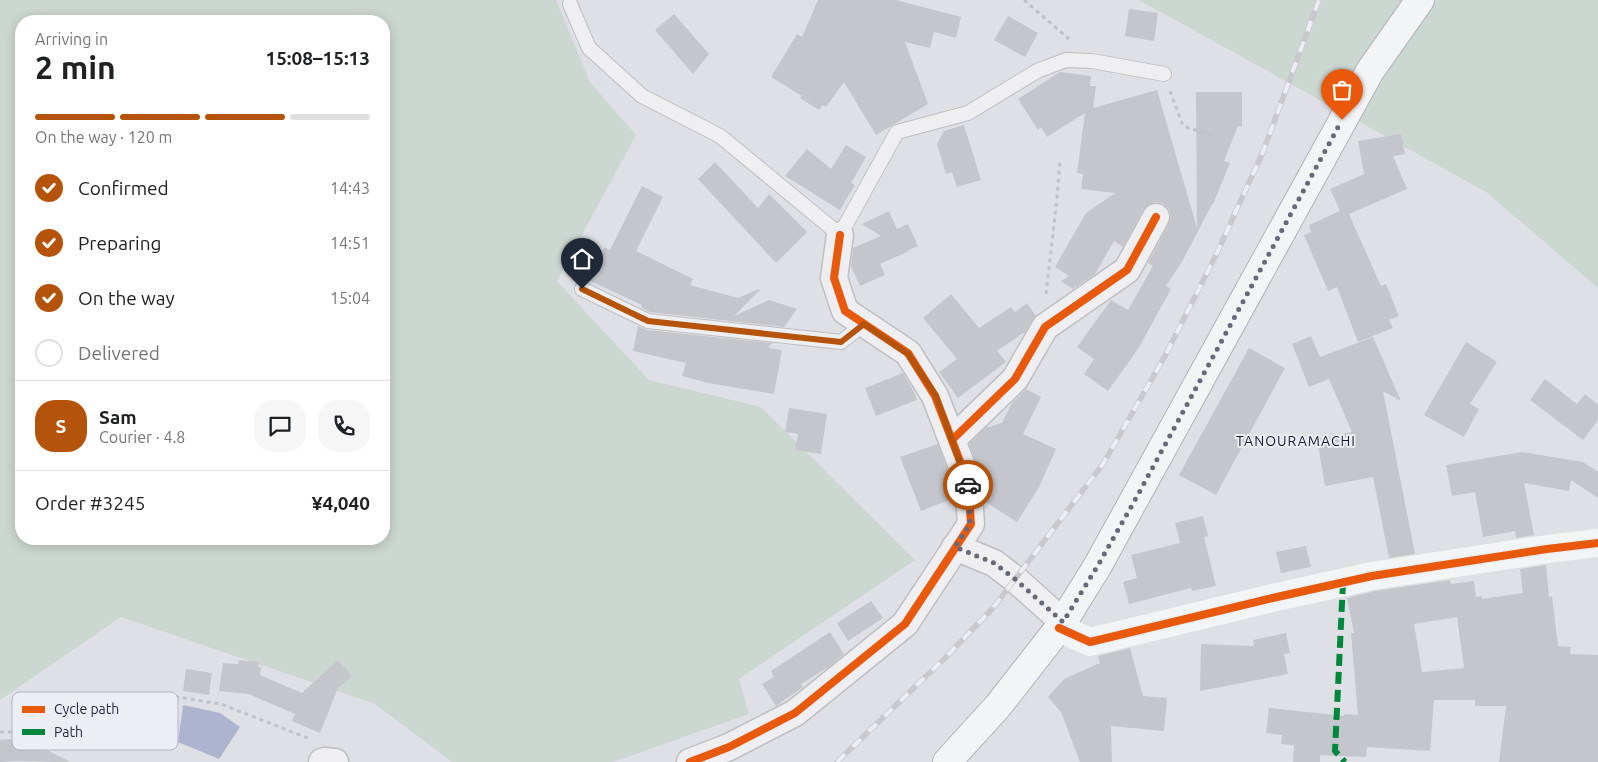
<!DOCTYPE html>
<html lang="en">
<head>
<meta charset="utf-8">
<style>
	:root { --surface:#fff; --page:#f6f6f6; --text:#202124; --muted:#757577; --line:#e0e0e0; --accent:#b45309 }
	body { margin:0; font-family:Ubuntu,sans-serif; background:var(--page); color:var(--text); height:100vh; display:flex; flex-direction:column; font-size:19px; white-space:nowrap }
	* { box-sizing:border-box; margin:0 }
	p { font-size:16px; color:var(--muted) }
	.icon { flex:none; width:28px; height:28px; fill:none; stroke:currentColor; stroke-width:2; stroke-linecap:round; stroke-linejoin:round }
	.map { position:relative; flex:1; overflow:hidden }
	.side { position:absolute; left:15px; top:15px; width:375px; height:530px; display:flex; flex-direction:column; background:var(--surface); border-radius:20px; box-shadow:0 2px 12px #0003 }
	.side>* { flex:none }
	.pin { position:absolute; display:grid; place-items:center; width:42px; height:42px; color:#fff; margin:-51px -21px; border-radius:50% 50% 50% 0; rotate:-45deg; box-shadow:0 0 5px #0007 }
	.pin .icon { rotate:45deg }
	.courier { position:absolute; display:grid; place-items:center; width:50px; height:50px; margin:-25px; border:4px solid #b45309; border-radius:50%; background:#fff; color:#222; box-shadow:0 1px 6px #0007 }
	.overview em { font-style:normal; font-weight:700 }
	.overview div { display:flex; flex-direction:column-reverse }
	.overview { display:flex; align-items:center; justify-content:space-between; height:85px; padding:0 20px }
	h1 { font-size:32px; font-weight:700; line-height:38px }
	.bar { display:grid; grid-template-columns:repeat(4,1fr); gap:8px 5px; align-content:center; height:60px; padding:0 20px }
	.bar i { height:6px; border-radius:4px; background:var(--line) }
	.bar .on { background:var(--accent) }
	.bar p { grid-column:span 4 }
	.line { display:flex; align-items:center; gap:12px; padding:0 20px; border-top:1px solid var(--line) }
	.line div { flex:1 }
	.round { display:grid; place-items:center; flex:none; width:52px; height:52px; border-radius:20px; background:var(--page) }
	ol { padding:0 20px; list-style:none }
	li { display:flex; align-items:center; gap:15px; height:55px }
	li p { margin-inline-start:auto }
	li .icon { padding:5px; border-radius:50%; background:var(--accent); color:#fff; stroke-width:4 }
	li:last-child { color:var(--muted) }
	li i { width:28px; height:28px; border:2px solid var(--line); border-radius:50% }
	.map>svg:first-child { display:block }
	.green { fill:#cdd7d1; fill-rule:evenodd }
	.water { fill:#aeb4cf }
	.building { fill:#c5c6cb; fill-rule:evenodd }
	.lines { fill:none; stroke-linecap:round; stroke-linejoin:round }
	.lane-casing { stroke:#bebec3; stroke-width:16 }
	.street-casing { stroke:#bebec3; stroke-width:29 }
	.highway-casing { stroke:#b2b3b9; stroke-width:30 }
	.path { stroke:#c1c1c8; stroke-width:3; stroke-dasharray:4 4; stroke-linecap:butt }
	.lane { stroke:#efeff1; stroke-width:14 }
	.street { stroke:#efeff1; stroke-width:26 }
	.secondary { stroke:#f3f4f5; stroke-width:28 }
	.highway { stroke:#f3f4f5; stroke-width:28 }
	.rail-casing { stroke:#c8c8cd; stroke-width:5.5 }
	.rail { stroke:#edeef5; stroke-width:4; stroke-dasharray:11; stroke-linecap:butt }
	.quiet { stroke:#00873e; stroke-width:6; stroke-dasharray:12 6; stroke-linecap:butt }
	.cycleway-casing { stroke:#edeef5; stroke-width:11 }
	.cycleway { stroke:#e8590c; stroke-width:8 }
	.done { stroke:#676978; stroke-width:5; stroke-dasharray:0 9 }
	.route { stroke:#b45309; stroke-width:6 }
	.labels { text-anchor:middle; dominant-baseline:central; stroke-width:4; stroke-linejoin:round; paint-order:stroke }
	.neighbourhood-label { font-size:14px; letter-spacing:1px; fill:#1a1a2e; stroke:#edeef5 }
	.key { fill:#edeef5; stroke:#b2b3be; stroke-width:1 }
	.key-label { font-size:14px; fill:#27293d }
</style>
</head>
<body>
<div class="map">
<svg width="1598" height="762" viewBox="0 0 1598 762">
	<rect width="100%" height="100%" fill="#dfe0e5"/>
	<!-- green -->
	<path class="green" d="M0,0h556l34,82 46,53 -79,146 92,99 112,27 154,153 -176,119 10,35 -136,48h-161l-77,-58 -254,-87 -121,83zM21,21h363v518h-363z
		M1139,0h459v288l-112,-96z"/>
	<!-- water -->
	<path class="water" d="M183,705l37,8 20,14 -21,32 -41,-17z"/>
	<!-- building -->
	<path class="building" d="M818,0h78l65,17 -5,21 -22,-6 -4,16 -25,-6 23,62 -52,31 -32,-53 -18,25 -3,-2 -4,5 -19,-12 2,-2 -31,-19 26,-43 5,3z
		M1129,9l29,4 -4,28 -29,-5z
		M674,14l35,40 -16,20 -38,-44z
		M1008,16l30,17 -13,24 -31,-17z
		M1060,72l31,4 -1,10h6l-3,22 64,-18 40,138 -1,-136h46v34h-4l-14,35 6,2 -17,41h-1l-29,56 -17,26 5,3 -33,60 -30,42 -24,-17 10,-15 -17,-12 34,-47 17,10 25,-44 -5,-3 21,-39 2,-8 -2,-7 -5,-5 -8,-2 -7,2 -6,6 -20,37 -9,-6 -19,33 -22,15 -12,-8 8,-5 -14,-9 31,-54 29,-20 -34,-4 2,-15 -6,-1 8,-60 -38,24 -6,-10 -3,3 -20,-31z
		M964,125l17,55 -24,7 -5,-15 -6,2 -9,-30 7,-13z
		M1401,134l4,20 -12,2 14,33 -58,25 32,72 5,-2 13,32 -10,4 4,8 -35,14 -21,-55 -9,4 -24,-56 7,-3 -2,-7 31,-14 -10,-22 34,-15 -6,-33z
		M846,145l20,12 -15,26 4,2 -15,25 -55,-34 22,-27 24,20z
		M715,162l43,46 11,-14 38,38 -31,31 -78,-84z
		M642,186l21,11 -27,54 57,28 -3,6 48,13 21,-9 1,1 -26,26 35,-16 28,9 -13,18 -134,-15 -8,-4v-3l-60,-28 13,-28 7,4 2,-6 6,3z
		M889,211l8,18 11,-5 10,22 -11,5 1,2 -1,-1 -27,12 5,11 -25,11 -9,-20 2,-18 28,-12 -19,-12z
		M951,294l28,34 32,-21 4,5 12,-9 9,13 -11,16 -28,19 9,11 -48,36 -19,-26 18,-13 -34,-41z
		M638,326l9,4 125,13 -4,5 14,2 -8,44 -66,-11 -26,-7 4,-13 -53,-12z
		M1311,336l9,21 53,-20 28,64 -18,-10 32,163 -26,4 -16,-81 -48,9 -8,-47 35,-7 -23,-53 -20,8 -17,-43z
		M1466,342l31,20 -27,42 9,5 -15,28 -40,-22z
		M1249,348l36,20 -69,127 -37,-20z
		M903,373l10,17 4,10 -41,16 -11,-28z
		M1545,379l32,25 8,-10 13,11v15l-15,20 -53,-40z
		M1026,389l15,8 -18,37 33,15 -17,38 -22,35 -33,-21 -2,-24 -13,-33 16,-16 17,-5 10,-20z
		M789,408l38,6 -6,40 -26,-4 3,-16 -13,-2z
		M938,444l15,41 1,13 -33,13 -21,-54z
		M1522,452l61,10 15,10v26l-27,-18 -2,11 -45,-8 10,52 -18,3 -1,-7 -32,6 -8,-45 -23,4 -6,-31z
		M1203,516l5,20 -4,1 12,49 -24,5 -1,-3 -62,16 -6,-22 14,-4 -6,-23 49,-12 -5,-20z
		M1306,546l5,21 -30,6 -5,-21z
		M1546,565l3,32 3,-1 6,50 13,1 -1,7 28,1v107h-99l7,-56h-31v-6h-41l-4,51 -63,-4 -1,10 -46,-2v7h-27l1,-17 -13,-1 1,-9 -16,-2 3,-25 75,8v-2l14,1 -7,-82h3l-7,-35 28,-7 75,-11 1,4 23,-3 2,16 6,-1v3l41,-6 -3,-24zM1457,617l7,51 -42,4 -8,-48z
		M871,601l12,17 -35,23 -11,-18z
		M830,632l14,22 -14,12 -29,18 2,3 -27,19 -14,-22 12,-7 -3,-6z
		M1286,633l4,20 -6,1 4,20 -88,17 1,-47 53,2 -1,-6z
		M1130,648l13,48 24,2 -3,33 -53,-5 1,36h-32l-19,-50 -13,-15 16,-18 36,-16 -2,-7z
		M239,660l20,2 -1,5h3l-1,8 42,18 36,-33 14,16 -14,12 -18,45 -28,-12 3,-7 -46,-20 -30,-3 4,-28 15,1z
		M186,669l26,4 -3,22 -26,-4z
		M24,738l46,24 -55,-1 -15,1v-22z"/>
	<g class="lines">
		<!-- lane casing -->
		<g class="lane-casing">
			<path id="lane" d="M570,4l19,44 53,48 78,40 120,99 57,-103 71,-19 69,-42 29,-11 26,1 72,13
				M582,289l66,32 193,21 23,-18"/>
		</g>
		<!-- street casing -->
		<g class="street-casing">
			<path id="street" d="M952,440l63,-61 30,-52 82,-57 29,-53
				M955,547l39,16 21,16 48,43
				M322,762l2,-1 11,1
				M690,762l39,-15 66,-34 110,-89 66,-100 -3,-42 -33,-86 -27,-43 -63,-42 -11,-33 6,-43"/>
		</g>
		<!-- highway casing -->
		<g class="highway-casing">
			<path id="highway" d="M947,762l51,-56 61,-78 38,-61 273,-496 50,-71"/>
		</g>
		<!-- path -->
		<path class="path" d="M1024,0l45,39
			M1170,91l13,35 31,10
			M1046,294l11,-96 3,-38
			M0,732h32l48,-13 24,-19 49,-7 68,11 89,35"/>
		<!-- lane -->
		<use href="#lane" class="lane"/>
		<!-- street -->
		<use href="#street" class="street"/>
		<!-- secondary -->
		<path class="secondary" d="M1059,628l31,14 187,-45 95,-21 175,-27 51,-6"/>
		<!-- highway -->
		<use href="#highway" class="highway"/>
		<!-- rail casing -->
		<g class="rail-casing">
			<path id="rail" d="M837,762l109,-105 47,-49 110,-144 62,-108 51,-101 47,-103 56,-152"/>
		</g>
		<!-- rail -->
		<use href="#rail" class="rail"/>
		<!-- quiet -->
		<path class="quiet" d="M1343,582l-8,169 10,11"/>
		<!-- cycleway casing -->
		<g class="cycleway-casing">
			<path id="cycleway" d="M952,440l63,-61 30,-52 82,-57 29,-53
				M1059,628l31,14 187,-45 95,-21 175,-27 51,-6
				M690,762l39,-15 66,-34 110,-89 66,-100 -3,-42 -33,-86 -27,-43 -63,-42 -11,-33 6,-43"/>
		</g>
		<!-- cycleway -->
		<use href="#cycleway" class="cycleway"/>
	</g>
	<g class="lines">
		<!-- done -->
		<path class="done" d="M968,485l2,39 -15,23 39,16 21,16 48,43 34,-55 38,-67 207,-380"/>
		<!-- route -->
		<path class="route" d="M582,289l66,32 193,21 23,-18 44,30 28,42 32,89"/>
	</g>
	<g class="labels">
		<!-- neighbourhood labels -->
		<g class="neighbourhood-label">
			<text x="1296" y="441">TANOURAMACHI</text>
		</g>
	</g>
	<!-- legend -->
	<rect x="12" y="692" width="166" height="58" rx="8" class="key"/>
	<rect x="22" y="706" width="23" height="7" fill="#e8590c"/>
	<rect x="22" y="729" width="23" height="6" fill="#00873e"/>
	<g class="key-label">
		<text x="54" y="714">Cycle path</text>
		<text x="54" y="737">Path</text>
	</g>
</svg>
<div class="pin" style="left:1342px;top:120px;background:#ea580c"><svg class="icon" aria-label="bag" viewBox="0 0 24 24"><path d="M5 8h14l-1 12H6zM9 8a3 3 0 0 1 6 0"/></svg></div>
<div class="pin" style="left:582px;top:289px;background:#1f2937"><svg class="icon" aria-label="home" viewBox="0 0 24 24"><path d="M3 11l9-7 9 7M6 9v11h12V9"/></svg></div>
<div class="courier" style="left:968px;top:485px"><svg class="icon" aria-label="car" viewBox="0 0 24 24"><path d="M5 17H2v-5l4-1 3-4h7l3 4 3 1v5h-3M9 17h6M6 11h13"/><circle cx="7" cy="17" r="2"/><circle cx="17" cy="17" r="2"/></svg></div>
<section class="side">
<div class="overview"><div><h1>2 min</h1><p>Arriving in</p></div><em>15:08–15:13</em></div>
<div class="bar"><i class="on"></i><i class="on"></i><i class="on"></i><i></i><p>On the way · 120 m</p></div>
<ol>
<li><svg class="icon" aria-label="check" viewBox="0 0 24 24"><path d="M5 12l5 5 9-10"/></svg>Confirmed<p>14:43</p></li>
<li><svg class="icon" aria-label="check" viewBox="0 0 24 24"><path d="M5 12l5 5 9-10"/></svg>Preparing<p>14:51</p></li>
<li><svg class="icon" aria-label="check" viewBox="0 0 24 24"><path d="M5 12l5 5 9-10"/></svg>On the way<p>15:04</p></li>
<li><i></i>Delivered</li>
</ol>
<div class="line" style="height:90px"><b class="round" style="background:var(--accent);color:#fff">S</b><div><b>Sam</b><p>Courier · 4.8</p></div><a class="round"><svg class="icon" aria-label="chat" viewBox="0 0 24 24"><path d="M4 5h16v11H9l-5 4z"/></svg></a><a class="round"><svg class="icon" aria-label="phone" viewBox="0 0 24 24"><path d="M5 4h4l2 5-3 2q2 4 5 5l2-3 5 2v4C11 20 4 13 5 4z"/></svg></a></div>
<div class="line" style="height:65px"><div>Order #3245</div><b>¥4,040</b></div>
</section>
</div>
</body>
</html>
